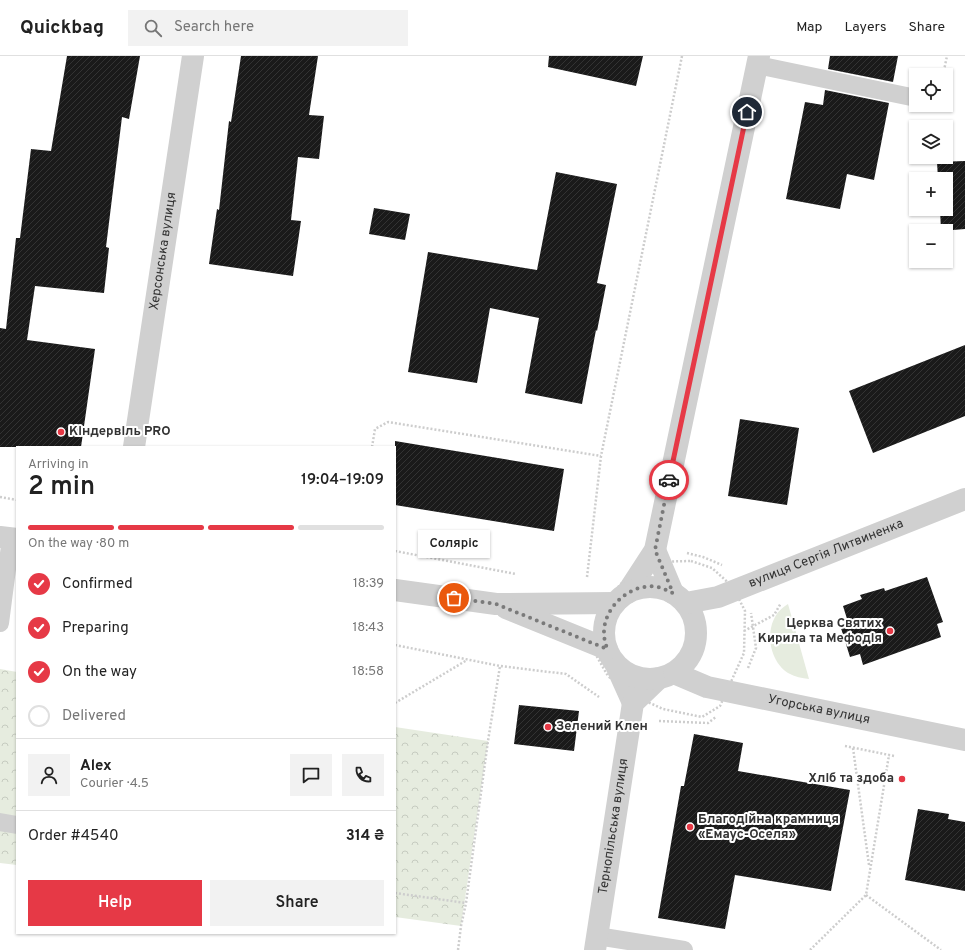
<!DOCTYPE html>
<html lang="en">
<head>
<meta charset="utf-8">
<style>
	:root { --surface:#fff; --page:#f2f2f2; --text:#222; --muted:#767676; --line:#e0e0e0; --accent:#e63946 }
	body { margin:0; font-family:Overpass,sans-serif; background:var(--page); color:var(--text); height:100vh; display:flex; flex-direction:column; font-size:15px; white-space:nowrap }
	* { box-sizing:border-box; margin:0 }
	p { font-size:13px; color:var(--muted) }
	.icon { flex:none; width:22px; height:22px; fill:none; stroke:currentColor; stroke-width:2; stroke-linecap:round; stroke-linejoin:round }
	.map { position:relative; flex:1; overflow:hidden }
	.side { position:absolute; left:16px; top:390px; width:380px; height:488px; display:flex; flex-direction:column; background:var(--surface); border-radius:0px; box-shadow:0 1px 3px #0004 }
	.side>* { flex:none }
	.controls { position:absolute; left:909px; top:12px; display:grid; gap:8px }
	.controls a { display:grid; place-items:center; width:44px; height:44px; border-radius:0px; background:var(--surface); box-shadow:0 1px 3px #0004; font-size:20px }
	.pin { position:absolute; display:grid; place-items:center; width:34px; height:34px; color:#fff; margin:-17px; border:2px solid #fff; border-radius:50%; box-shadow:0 1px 4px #0007 }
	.courier { position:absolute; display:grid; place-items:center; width:40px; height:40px; margin:-20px; border:3px solid #e63946; border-radius:50%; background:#fff; color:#222; box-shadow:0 1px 5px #0007 }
	.bubble { position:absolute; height:28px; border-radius:0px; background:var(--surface); box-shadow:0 1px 3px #0004; font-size:13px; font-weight:600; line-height:28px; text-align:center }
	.summary em { font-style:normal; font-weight:600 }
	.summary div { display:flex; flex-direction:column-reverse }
	.summary { display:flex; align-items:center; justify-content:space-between; height:68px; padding:0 12px }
	h1 { font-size:26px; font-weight:600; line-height:30px }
	.bar { display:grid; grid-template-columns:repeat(4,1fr); gap:6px 4px; align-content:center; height:48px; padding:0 12px }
	.bar i { height:5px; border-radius:3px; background:var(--line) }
	.bar .selected { background:var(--accent) }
	.bar p { grid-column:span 4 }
	.line { display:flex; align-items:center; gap:10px; padding:0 12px; border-top:1px solid var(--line) }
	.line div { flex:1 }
	.round { display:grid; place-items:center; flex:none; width:42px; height:42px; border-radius:0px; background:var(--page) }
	ol { padding:0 12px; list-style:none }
	li { display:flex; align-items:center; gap:12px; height:44px }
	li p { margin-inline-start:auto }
	li .icon { padding:4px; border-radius:50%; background:var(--accent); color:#fff; stroke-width:4 }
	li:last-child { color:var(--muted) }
	li i { width:22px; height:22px; border:2px solid var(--line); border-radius:50% }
	.action { display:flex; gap:8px; margin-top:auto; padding:8px 12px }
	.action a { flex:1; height:46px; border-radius:0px; background:var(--accent); color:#fff; font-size:16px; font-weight:600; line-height:46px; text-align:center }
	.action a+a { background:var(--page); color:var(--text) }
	header { display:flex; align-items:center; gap:24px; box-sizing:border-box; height:56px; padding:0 20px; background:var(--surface); border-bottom:1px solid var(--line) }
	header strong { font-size:19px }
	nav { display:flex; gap:22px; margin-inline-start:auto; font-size:14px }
	.search { width:280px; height:36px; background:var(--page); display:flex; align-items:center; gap:10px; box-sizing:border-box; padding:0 14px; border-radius:0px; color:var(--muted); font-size:15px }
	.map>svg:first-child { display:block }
	.grass { fill:#e6ecdf }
	.park { fill:url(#park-crowns) }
	.building { fill:url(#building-hatch) }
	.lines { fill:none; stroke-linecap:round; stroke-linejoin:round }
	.path { stroke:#cdcdcd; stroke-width:2.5; stroke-dasharray:2 2; stroke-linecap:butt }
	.service { stroke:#d0d0d0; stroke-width:18 }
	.minor { stroke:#d0d0d0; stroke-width:22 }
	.tertiary { stroke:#d0d0d0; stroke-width:22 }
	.done { stroke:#7a7a7a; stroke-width:4; stroke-dasharray:0 7.2 }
	.route { stroke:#e63946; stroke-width:5 }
	.poi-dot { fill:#e63946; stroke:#fff; stroke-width:1.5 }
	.labels { text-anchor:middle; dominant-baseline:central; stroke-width:4; stroke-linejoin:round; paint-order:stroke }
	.street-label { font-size:13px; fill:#333; stroke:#fff }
	.poi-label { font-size:13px; font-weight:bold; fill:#333; stroke:#fff; text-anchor:start }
</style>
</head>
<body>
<header>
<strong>Quickbag</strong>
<div class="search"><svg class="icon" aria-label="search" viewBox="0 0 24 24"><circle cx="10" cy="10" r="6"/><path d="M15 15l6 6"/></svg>Search here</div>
<nav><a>Map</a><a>Layers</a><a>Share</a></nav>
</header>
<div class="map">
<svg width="965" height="894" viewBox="0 0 965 894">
	<defs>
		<pattern id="park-crowns" width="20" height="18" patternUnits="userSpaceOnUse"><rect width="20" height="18" fill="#e6ecdf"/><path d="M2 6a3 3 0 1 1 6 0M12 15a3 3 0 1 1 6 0" fill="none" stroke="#c6cbc0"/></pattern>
		<pattern id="building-hatch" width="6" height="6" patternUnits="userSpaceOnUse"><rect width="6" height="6" fill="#1a1a1a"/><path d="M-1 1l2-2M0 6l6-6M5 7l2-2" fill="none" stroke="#333"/></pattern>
	</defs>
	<rect width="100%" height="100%" fill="#fff"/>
	<!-- grass -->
	<path class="grass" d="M788,548l21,75c-7,-1 -14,-2 -21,-6 -17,-11 -23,-38 -13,-56 3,-6 8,-10 13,-13z"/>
	<!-- park -->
	<path class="park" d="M0,613l17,3v193l-17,-2z
		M395,671l93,14 -27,185 -66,-9z"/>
	<!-- building -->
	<path class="building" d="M67,0h73l-11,63 -7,-2 -16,130 3,1 -5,45 -69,-7 -8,54 68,9 -14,98h-81v-119l6,1 10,-91h4l11,-89 20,2z
		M241,0h77l-9,59 15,1 -5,43 -21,-2 -7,63 10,1 -8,55 -84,-12 8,-55 2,1 10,-89 2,1z
		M549,0h94l-7,30 -88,-19z
		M830,0h68l-5,26 -65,-13z
		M825,34l64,13 -15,77 -27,-6 -7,35 -54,-10 19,-97 18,3z
		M965,105v68l-24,2 -1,-22h6v-30h-8l-1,-17z
		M556,116l61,12 -20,99 9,2 -9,46 -1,-1 -14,74 -57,-11 14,-75 -49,-10 -13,75 -69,-11 20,-120 109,18z
		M374,152l36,6 -5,26 -36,-6z
		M965,289v71l-92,37 -24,-62z
		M740,363l59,9 -12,77 -59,-9z
		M395,385l169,28 -10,62 -159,-26z
		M927,521l16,45 -6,2 4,13 -78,28 -3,-11 -10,3 -10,-32 8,-3 -5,-16 19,-7 -2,-4 24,-7 1,3z
		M519,649l60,6 -5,40 -60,-7z
		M694,678l49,9 -5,28 112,19 -19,101 -96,-16 -10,54 -67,-11 23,-132h3z
		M918,753l31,5 -1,5 17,3v69l-60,-11z"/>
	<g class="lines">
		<!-- path -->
		<path class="path" d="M943,19l4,-19
			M372,391l3,-18 13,-7 213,34
			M0,441l17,3
			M395,495l121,23
			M687,497l16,4 19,8
			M691,505l21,7 21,19 12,24 -1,42 -24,53 -18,11 -39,-8 -35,-16 -20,-17 -12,-21 13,-58 21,-23 16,-12z
			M587,521l14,-121 81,-400
			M744,575l30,-16 7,-12
			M395,589l105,21 66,8 33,23
			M748,612l8,-20 -5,-35
			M395,647l72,-43
			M659,665l49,2 8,-6
			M845,690l49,10
			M853,692l16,117
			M395,837l71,10
			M866,839l75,55
			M458,894l3,-24 5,-23 22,-162 12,-75
			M810,894l56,-55 23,-140"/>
		<!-- service -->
		<path class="service" d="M757,9l159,33
			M0,567l11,-85
			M0,766l17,3
			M597,880l87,14"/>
		<!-- minor -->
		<g class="minor">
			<path id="s1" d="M134,391l59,-391"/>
			<path d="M655,494l18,43"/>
			<path d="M627,537l28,-43 104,-494"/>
			<path d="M615,607l18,40"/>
			<path id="s2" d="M595,894l38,-247 26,-25"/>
		</g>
		<!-- tertiary -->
		<g class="tertiary">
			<path d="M0,481l17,2"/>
			<circle cx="650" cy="577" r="46"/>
			<path d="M395,534l101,14 119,-1"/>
			<path id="s3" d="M686,547l32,-6 247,-98"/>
			<path d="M506,552l101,41"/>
			<path id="s4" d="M674,617l33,14 258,53"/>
		</g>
	</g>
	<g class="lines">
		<!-- done -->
		<path class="done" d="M454,542l42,6 111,45c-1,-5 -3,-10 -3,-15 -1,-27 27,-52 54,-47 5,1 10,4 15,6l-18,-43 14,-70"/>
		<!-- route -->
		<path class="route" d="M669,424l78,-368"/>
	</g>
	<!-- markers -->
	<g class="poi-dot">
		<circle cx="61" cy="376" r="4"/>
		<circle cx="890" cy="575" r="4"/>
		<circle cx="548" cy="671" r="4"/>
		<circle cx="902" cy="723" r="4"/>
		<circle cx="690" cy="771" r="4"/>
	</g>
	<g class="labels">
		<!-- street labels -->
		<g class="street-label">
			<text stroke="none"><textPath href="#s1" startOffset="198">Херсонська вулиця</textPath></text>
			<text stroke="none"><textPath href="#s3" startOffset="149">вулиця Сергія Литвиненка</textPath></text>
			<text stroke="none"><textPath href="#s4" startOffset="150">Угорська вулиця</textPath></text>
			<text stroke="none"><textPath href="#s2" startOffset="125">Тернопільська вулиця</textPath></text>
		</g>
		<!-- poi labels -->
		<g class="poi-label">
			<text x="69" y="376">Кіндервіль PRO</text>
			<text x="882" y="568" text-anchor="end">Церква Святих<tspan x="882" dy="15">Кирила та Мефодія</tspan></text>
			<text x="556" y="671">Зелений Клен</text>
			<text x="894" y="723" text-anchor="end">Хліб та здоба</text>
			<text x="698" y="764">Благодійна крамниця<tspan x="698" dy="15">«Емаус-Оселя»</tspan></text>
		</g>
	</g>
</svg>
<div class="controls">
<a><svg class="icon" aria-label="locate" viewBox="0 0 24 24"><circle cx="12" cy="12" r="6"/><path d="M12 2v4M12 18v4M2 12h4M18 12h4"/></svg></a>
<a><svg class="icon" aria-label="layers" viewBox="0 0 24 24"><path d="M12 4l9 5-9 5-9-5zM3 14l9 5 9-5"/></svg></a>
<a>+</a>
<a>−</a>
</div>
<div class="pin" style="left:454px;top:542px;background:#ea580c"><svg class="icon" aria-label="bag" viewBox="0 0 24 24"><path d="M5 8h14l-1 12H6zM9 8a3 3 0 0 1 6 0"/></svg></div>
<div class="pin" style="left:747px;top:56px;background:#1f2937"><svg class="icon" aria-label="home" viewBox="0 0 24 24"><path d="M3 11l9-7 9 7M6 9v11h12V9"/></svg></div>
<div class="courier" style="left:669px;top:424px"><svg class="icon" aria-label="car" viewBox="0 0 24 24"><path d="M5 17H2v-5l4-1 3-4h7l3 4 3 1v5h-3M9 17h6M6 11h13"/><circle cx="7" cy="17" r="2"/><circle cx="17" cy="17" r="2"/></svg></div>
<div class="bubble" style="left:418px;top:474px;width:72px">Соляріс</div>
<section class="side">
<div class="summary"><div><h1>2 min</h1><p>Arriving in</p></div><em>19:04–19:09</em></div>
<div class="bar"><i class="selected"></i><i class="selected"></i><i class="selected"></i><i></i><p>On the way · 80 m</p></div>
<ol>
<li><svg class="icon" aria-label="check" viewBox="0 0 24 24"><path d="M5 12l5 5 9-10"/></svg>Confirmed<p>18:39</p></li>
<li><svg class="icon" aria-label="check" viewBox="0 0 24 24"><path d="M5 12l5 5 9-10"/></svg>Preparing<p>18:43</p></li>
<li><svg class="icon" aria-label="check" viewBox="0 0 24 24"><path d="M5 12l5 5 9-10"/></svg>On the way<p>18:58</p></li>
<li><i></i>Delivered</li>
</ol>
<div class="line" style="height:72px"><a class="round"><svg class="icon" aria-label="person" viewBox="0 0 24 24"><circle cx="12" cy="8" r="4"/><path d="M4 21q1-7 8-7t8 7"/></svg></a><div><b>Alex</b><p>Courier · 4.5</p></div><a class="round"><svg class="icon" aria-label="chat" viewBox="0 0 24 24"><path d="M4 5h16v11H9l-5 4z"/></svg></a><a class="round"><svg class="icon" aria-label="phone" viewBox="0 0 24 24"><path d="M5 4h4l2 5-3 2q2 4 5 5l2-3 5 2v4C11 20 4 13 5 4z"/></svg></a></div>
<div class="line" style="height:52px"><div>Order #4540</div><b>314 ₴</b></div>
<div class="action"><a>Help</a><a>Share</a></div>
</section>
</div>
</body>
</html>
